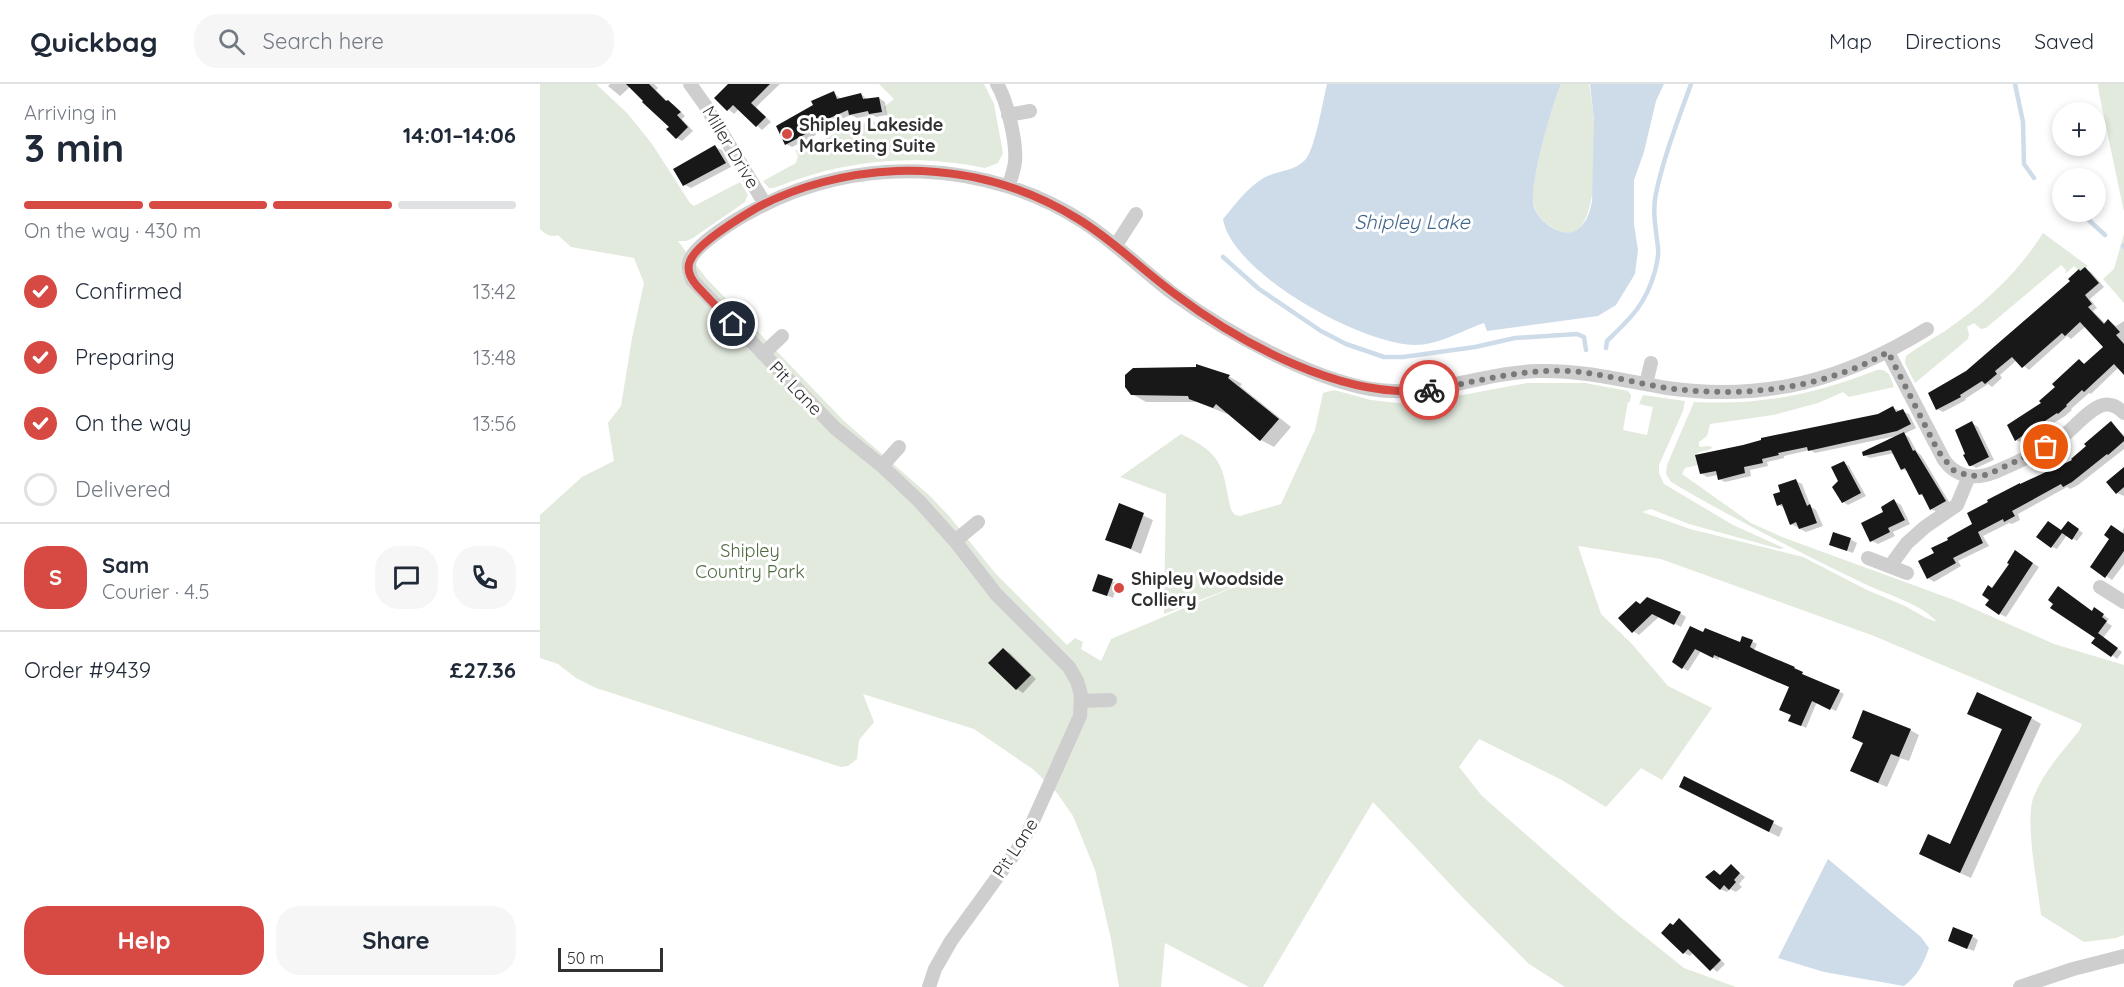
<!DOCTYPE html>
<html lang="en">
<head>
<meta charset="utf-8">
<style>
	:root { --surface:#fff; --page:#f6f6f7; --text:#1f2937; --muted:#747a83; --line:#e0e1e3; --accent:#d74943 }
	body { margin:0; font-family:Quicksand,sans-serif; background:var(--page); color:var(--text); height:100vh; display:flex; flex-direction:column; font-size:22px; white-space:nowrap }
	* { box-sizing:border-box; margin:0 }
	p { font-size:20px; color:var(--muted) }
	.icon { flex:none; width:33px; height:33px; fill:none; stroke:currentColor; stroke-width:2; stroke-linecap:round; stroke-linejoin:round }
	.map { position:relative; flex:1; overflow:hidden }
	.panel { display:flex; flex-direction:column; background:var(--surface); width:540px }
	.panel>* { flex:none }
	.buttons { position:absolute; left:1512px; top:18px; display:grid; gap:12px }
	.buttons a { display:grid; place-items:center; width:54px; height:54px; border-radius:50%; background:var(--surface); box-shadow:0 3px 9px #0003; font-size:30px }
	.scale { position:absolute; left:18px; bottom:15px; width:105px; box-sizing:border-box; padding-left:6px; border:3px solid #313131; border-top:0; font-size:16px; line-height:21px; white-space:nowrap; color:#313131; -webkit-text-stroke:4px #fff; paint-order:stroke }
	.pin { position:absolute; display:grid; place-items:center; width:51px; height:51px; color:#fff; margin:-26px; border:3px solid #fff; border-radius:50%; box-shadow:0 2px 6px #0007 }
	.courier { position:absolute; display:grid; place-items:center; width:60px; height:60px; margin:-30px; border:4px solid #d74943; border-radius:50%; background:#fff; color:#222; box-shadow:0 2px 8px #0007 }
	.head em { font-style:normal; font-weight:700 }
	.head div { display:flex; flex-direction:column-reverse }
	.head { display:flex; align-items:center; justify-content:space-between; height:102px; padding:0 24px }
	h1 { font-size:39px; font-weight:700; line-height:45px }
	.bar { display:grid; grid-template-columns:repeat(4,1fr); gap:9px 6px; align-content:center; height:72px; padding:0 24px }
	.bar i { height:8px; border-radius:4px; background:var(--line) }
	.bar .active { background:var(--accent) }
	.bar p { grid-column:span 4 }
	.line { display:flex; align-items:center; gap:15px; padding:0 24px; border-top:2px solid var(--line) }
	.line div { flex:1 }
	.round { display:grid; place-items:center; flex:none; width:63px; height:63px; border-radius:24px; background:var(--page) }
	ol { padding:0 24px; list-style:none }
	li { display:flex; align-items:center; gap:18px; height:66px }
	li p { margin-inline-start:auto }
	li .icon { padding:6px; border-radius:50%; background:var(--accent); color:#fff; stroke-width:4 }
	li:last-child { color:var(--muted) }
	li i { width:33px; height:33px; border:3px solid var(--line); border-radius:50% }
	.action { display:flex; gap:12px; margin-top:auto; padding:12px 24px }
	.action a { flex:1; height:69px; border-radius:24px; background:var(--accent); color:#fff; font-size:24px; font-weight:700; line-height:69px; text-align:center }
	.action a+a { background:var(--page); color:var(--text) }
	header { display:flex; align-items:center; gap:36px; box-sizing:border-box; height:84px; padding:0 30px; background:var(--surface); border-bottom:2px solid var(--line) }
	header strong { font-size:28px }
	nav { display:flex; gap:33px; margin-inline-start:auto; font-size:21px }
	.search { width:420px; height:54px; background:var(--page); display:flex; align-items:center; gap:15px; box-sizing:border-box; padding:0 21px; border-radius:24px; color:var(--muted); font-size:22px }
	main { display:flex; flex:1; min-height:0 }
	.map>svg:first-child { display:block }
	.green { fill:#e2e9dd }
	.water { fill:#cedcea }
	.shadow { fill:#0003 }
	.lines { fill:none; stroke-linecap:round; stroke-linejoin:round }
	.stream { stroke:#cedcea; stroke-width:4.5 }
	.building { fill:#181818 }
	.minor { stroke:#cecece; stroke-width:14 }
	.done { stroke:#797979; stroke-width:6; stroke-dasharray:0 10.8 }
	.route { stroke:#d74943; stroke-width:8 }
	.poi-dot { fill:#d74943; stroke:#fff; stroke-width:2 }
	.labels { text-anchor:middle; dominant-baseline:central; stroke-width:6; stroke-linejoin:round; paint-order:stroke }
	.poi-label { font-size:18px; font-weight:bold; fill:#313131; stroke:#fff; text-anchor:start }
	.street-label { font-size:18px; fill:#313131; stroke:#fff }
	.park-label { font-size:18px; fill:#4f6941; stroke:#fff }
	.water-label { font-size:20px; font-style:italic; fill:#44688d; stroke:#fff }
</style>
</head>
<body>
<header>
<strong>Quickbag</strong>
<div class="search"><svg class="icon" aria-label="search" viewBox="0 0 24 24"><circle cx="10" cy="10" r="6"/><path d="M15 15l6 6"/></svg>Search here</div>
<nav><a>Map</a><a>Directions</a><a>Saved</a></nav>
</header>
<main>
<section class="panel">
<div class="head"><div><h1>3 min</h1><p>Arriving in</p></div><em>14:01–14:06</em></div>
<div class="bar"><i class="active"></i><i class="active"></i><i class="active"></i><i></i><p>On the way · 430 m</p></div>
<ol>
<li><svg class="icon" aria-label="check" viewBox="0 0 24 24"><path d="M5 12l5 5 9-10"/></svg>Confirmed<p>13:42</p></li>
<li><svg class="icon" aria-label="check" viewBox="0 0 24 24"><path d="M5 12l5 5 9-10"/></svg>Preparing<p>13:48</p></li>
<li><svg class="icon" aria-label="check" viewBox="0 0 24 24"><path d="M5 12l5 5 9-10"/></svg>On the way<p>13:56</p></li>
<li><i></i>Delivered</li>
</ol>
<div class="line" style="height:108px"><b class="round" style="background:var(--accent);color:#fff">S</b><div><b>Sam</b><p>Courier · 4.5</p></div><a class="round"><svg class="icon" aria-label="chat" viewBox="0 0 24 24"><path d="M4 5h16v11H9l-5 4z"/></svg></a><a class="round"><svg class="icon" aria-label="phone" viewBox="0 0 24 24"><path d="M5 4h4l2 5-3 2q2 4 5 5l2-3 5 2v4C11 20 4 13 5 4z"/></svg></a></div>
<div class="line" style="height:78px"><div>Order #9439</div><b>£27.36</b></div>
<div class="action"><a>Help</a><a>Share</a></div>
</section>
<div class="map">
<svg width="1584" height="903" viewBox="0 0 1584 903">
	<rect width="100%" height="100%" fill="#fff"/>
	<!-- green -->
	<path class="green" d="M0,0h56l31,29 25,31 38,59 4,3 46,-24 8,13 -3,7 -52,36 -7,3h-8l28,37 138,143 86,75 19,20 46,57 72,72 8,-7 8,4 -2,7 20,12 10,-22 128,-54 -75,29 2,-120 -46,-17 61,-43c43,21 41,32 50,76l4,5 5,1 41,-12 34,-74 8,-37 11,-3 37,10 27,3 37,-3 92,-17h58l43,8 3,4 -1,7h-2l-5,28 24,5 6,-28 -14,-3 4,-9 42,6 -2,10 -24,54v8l5,11 69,41 51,23 -4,1 -91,-25 -38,-15 -9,3 48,17 113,28 64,33 38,16 21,12 11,4c-15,-18 -50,-27 -72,-38 -66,-32 -131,-65 -194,-102l-5,-8 1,-9 27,-63c68,3 119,-7 183,-32h6l6,4 5,13 -45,10 -6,-5 -25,11 -45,12 -63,9 -3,12 -8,6v5l10,-1 4,2 -16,5 1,12 -13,3 -3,6 69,49 31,14 172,63 100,44 70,21v270l-8,3 -32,4 -43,-27c-3,-28 -17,-96 -7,-119 10,-25 29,-45 45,-65l3,-7 -208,-88 -213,-77 -83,-13 23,68 31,30 36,42 44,22 -50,72 -21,-12 -35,39 -46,-28 -81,-40 -20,28 23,29 137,120 65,52 52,19h-171l-36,-23 -65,-65 -91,-97 -110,185h-14l-84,-44 -4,44h-42l-8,-48 -16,-69 -22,-54 -16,-23 -23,-23 -60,-41 -111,-35 11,28 -15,18 -2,19 -9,7 -7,1 -245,-79 -20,-10 -18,-14 -18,-6v-143l42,-38 32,-16 -6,-38 13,-17 11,-68 12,-55 -10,-25 -63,-11 -13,-12c-8,3 -12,-1 -18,-6z
		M339,0h105l10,20 9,49 -5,10 -13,5c-73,-15 -142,-8 -211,20h-5l-6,-7 33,-18 2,-7 -3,-6h10l43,-24 40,-7 -4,-12 10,-8z
		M1021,0h28c7,38 13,112 -9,145 -8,6 -16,6 -25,0 -9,-5 -19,-13 -21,-24 -6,-21 18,-99 27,-121z
		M1558,0h26v128l-25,-119z
		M1503,149l45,33 -8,5 -6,-5 -9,8 1,-4 -5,-5 -75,63 -5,1 -7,-6 -7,4 2,7 -1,5 -53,44 -10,-20 1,-7c12,-9 26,-17 39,-25 39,-27 73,-58 98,-98z
		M1584,150v69l-21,-24 11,-10z"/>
	<!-- water -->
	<path class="water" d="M787,0h234c-9,22 -33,102 -27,123 2,7 9,14 14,18 25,18 39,3 44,-24l2,-81 -4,-36h74l-8,17 -12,51 -10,28v44l4,26 -3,24 -19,31 -18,11 -111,15 -3,-8c-23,8 -45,22 -70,22 -52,-1 -182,-71 -191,-126 12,-14 23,-30 39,-40 13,-9 30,-6 43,-19 10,-10 18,-60 22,-76z
		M1288,775l93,78 8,11c-6,17 -11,27 -25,38l-80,-14 -46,-14z"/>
	<!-- shadow -->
	<path class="shadow" d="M70,0h44l4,4 -2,2 12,12 6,3 11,11 -3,3 11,12 -11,10 -5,-3 -6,-11 -40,-41 -11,10 -12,-10z
		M203,0h37l-24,23 15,15 -9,8 -23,-21 -5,5 -18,-16z
		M294,9l7,6 20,-5 7,6 11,-2 6,4 2,13 -11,2 -3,-2 -16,3 -6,-3 -22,9 -14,10 1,1 -24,12 -6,-3z
		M175,63l7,3 9,17 -40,21 -6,-3z
		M1545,185l6,3 13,15 -14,12 7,9 -4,3 13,13 3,-3 7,5 8,-5v52l-5,-6 -28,27 -2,-1 -18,16 1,1 -7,6 -43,27 -6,-3 27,-37 36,-42 6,3 20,-17 -19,-21 -15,13 -4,-3 -38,34 -12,-10 -17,15 2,3 -10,9 -4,-3 -23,15 1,1 -23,12 -6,-3 30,-37z
		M657,283l33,10 12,7 -2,2 51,41 -17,20 -13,-7 -33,-28 -1,2 -30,-12h-51l-14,-8 65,-25z
		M1353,324l16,6 7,14 -12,6 5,3 8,15 4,3 30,50 -14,7 -6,-3 -6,-12 -5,-3 -11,-22 -7,-3 -7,-16 -25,5 -6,-3 32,-19 -81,17 -5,-3 -26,6v2l-17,4 1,4 -18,4 1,6 -26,6 -6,-3 -1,-4 -11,2 -6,-4 178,-57z
		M1432,339l6,4 16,33 -18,8 -6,-4z
		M1571,339l13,12v14l-46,36 -8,4 -3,-2 -49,27 2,6 -8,4 -3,-1 -26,13 6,10 -31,15 3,5 -27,16 -6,-4 8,-24 14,-13 124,-80z
		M1304,379l5,3 17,30 -18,9 -5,-3 -3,-20z
		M1584,385v27l-7,-3z
		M1256,397l6,3 9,23 5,3 7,16 -17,6 -15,-8 -5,-15 -7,-4 3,-12z
		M1354,417l7,4 9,19 -17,8 2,4 -17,8 -6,-3 13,-28z
		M580,421l33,15 -12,34 -34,-15z
		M1533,442l10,7 -6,8 -10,-6 -10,14 -5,-2 10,-16z
		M1584,443v37l-12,16 -20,-14 19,-28 11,-5z
		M1310,455l7,4 -4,10 -16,-6z
		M1482,472l17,11 -33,50 -6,-3 -7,-24z
		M572,497l6,3 -5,14 -19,-8z
		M1101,521l39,8 6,4 -5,10 -21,-11 -21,19 -6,-4z
		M1553,528l8,1 8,6 -3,3 6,4 -9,12 19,14 -5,7 -5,-4 -15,-18z
		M1164,550l36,10 12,-3 5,3 -3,7 90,43 -8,17 -19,-9 -11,26 -10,-5 -3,-8 -3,-28 -70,-30 -2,3 -17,-9 -13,20 -14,-9z
		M464,566l6,3 26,26 -13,14 -6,-4z
		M1491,634l10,6 -70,154 -40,-18 19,-14 53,-116 -24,-11z
		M1370,646l9,5 -10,26 -9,-3 -13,29 -26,-11z
		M1145,694l98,50 -4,9 -89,-45z
		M1191,782l14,11 -6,7 3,3 -6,5 -6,-3 -3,3 -7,-3z
		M1139,836l46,44 -8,8 -23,-20 -4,4 -6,-3 -11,-26z
		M1432,852l6,4 -4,11 -18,-7z"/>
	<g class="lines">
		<!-- stream -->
		<path class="stream" d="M1475,0l8,38 1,42 10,14
			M1540,128l25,23
			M1583,162l1,1
			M683,173l36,32 62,42 25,13 38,13h19l72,-10 40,-9 62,-4 7,3 2,13
			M1066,264l1,-7c24,-23 39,-37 48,-70 2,-8 4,-15 3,-23 -2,-18 -6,-37 -2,-55 8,-37 22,-73 35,-109"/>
	</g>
	<!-- building -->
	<path class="building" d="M86,0h23l17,17 2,-1 13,12 -4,3 11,12 -12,12 -10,-10 3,-2 -27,-25 1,-1z
		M188,0h42l-19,19 15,14 -10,10 -23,-22 -6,6 -13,-13z
		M294,7l3,8 24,-6 2,6 16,-2 3,15 -13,2 -1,-3 -19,4 -1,-5 -25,11 -13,9 1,1 -26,14 -9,-19 37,-21 -2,-4z
		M175,61l11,18 -43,23 -10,-17z
		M1545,183l14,16 -14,12 7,9 -4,3 16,17 4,-5 12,13 -4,3 8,9v31l-10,-11 -30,28 -2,-2 -16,15 1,1 -9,8 -1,-1 -42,28 -8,-16 34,-22 -2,-2 16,-14 -3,-3 27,-25 5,5 19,-17 -23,-25 -15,14 -3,-3 -40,35 -10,-11 -17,14 2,3 -12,10 -3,-3 -22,14 1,2 -25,13 -8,-17 38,-22 104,-90 -2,-2 11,-10 1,2z
		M656,280l34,11 -2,3 51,41 -19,22 -44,-37 -3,4 -24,-9 -1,-3 -57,-1 -6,-8v-12l8,-7 63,-1z
		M1353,322l3,6 7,-3 8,15 -14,7 -89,20 -1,-4 -29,6 1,2 -17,4 1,4 -19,4 1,6 -27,7 -2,-9 -16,3 -5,-19 48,-10 18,-5v-2l117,-24z
		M1432,337l17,36 -18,9h-2l-6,-11 2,-1 -10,-24z
		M1571,337l13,16v4l-16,14 -1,-1 -35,28 -9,5 -2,-3 -49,27 3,5 -11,6 -1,-3 -25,13 5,11 -30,15 3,5 -29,16 -9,-18 16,-8 -3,-5 17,-8 -1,-2 25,-14 -5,-11 21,-11 -1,-2 33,-17v1l52,-24 -1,-1 15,-13 -2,-2z
		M1364,348l9,19 2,-1 31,51 -16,9 -8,-16 -3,1 -14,-27 -4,2 -10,-20 -28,6 -1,-4z
		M1304,377l17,32 -19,10 -10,-16 6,-6 -7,-14z
		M1584,383v20l-8,7 -10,-12z
		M1256,395l11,27 3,-2 7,19 -18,6 -3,-7 -6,3 -8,-21 -5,2 -4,-12 7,-2 -2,-7z
		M1354,415l11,21 -17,8 2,4 -20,10 -9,-19 22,-11 -2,-5z
		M579,419l25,10 -13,36 -26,-9z
		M1508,437l13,9 7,-9 11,8 -7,11 -10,-7 -11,15 -15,-11z
		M1571,441l13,9v17l-19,27 -15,-11 19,-28 -5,-4z
		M1293,448l18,6 -4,13 -18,-6z
		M1475,466l18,13 -34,52 -14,-10 4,-5 -7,-5 6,-10 4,3 17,-24 -2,-1z
		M558,490l15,5 -6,17 -15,-5z
		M1518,502l34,25 2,-4 10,7 -2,3 5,4 -9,12 20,15 -7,9 -20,-14 4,-5 -45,-30 3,-4 -5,-4z
		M1107,513l34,15 -7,13 -22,-11 -20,19 -14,-15 18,-17 4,3z
		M1150,542l13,6 2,-4 35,14 2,-6 11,4 -3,7 5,3 40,17 -1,1 9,4 -1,2 38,16 -10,20 -18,-9 -11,25 -13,-5 3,-6 -12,-5 10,-23 -75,-32 -1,3 -18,-9 -13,20 -10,-7z
		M463,564l28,27 -15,15 -28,-27z
		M1437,608l55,25 -72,156 -41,-19 9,-20 22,10 52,-115 -35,-15z
		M1323,626l48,19 -12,28 -8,-3 -13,29 -28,-12 13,-28 -11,-5z
		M1144,692l90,45 -5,11 -90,-45z
		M1191,780l9,9 -6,7 2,2 -7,8 -5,-5 -4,5 -15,-13 9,-7 6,5z
		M1139,834l42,42 -11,11 -22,-22 -5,5 -22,-21 9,-10 3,2z
		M1413,843l20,8 -6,14 -19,-8z"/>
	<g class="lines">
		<!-- minor -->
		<path class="minor" d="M150,0l15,21 60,99
			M457,0c10,16 20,59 18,78 -1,8 -4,16 -6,23
			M468,31l22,-4
			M576,161l20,-31
			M1348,268l56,108c12,17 31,20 51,12 21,-9 44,-19 63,-32 14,-9 30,-31 45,-35 9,-2 16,3 21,8
			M223,270l19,-18
			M1106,300l5,-21
			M342,382l17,-19
			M415,457l23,-19
			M1328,474l39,15
			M1350,482l17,-23 18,-16 32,-22 12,-29
			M1560,503l24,15
			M542,617l28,-1
			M389,903l6,-18 16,-28 66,-91 12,-20 51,-114 1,-21 -4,-14 -8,-14 -73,-73 -41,-53 -36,-40 -37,-35 -47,-38 -143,-148c-2,-7 -5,-14 -2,-20 6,-16 48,-42 64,-50 102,-56 234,-51 331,13 32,21 59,49 90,72 51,37 134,83 196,94 58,10 111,-17 168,-18 45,-1 85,10 128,17 98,14 177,-8 260,-59
			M1480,903l53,-18 51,-13"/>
	</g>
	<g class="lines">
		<!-- done -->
		<path class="done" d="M889,306c47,-8 91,-21 139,-19 34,2 66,12 99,17 74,10 155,2 221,-36l50,99 15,19 16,6 18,-1 59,-28"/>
		<!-- route -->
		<path class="route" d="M193,240l-36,-38c-6,-7 -11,-16 -7,-25 6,-16 48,-42 63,-51 42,-24 95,-37 144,-39 64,-2 126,14 181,48 35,21 64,51 97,75 66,50 169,106 254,96"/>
	</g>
	<!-- markers -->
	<g class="poi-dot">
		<circle cx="247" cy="50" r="6"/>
		<circle cx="579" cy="504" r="6"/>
	</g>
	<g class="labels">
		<!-- poi labels -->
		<g class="poi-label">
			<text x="259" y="40">Shipley Lakeside<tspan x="259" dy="21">Marketing Suite</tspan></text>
			<text x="591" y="494">Shipley Woodside<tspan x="591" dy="21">Colliery</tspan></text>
		</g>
		<!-- street labels -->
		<g class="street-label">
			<text transform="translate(191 63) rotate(59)">Miller Drive</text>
			<text transform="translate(256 304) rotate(46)">Pit Lane</text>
			<text transform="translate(475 764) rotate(-57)">Pit Lane</text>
		</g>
		<!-- park labels -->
		<g class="park-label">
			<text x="210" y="466">Shipley<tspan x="210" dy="21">Country Park</tspan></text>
		</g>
		<!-- water labels -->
		<g class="water-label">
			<text x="872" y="137">Shipley Lake</text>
		</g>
	</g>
</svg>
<div class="buttons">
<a>+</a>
<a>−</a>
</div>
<div class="scale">50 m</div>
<div class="pin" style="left:1506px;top:363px;background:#ea580c"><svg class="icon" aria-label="bag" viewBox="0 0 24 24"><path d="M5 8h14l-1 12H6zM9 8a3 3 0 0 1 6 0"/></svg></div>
<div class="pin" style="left:193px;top:240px;background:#1f2937"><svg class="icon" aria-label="home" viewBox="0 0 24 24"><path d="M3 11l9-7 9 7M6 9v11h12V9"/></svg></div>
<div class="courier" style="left:889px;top:306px"><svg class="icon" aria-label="bike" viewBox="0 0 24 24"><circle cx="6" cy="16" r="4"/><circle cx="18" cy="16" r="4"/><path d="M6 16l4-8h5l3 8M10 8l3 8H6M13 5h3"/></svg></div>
</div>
</main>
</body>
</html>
